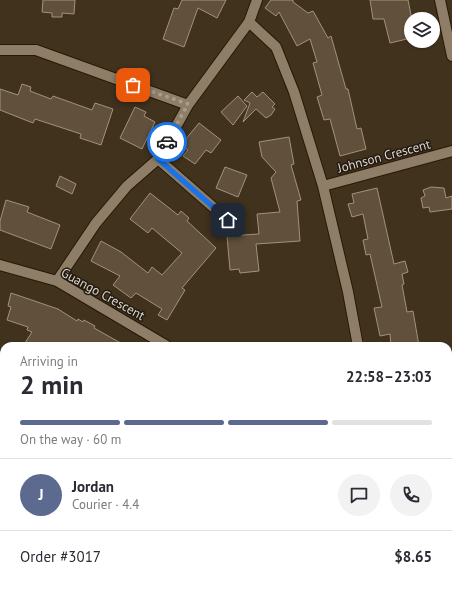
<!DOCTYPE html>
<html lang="en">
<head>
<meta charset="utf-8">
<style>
	:root { --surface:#fff; --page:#f2f2f3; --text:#2b2b33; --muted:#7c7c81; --line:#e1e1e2; --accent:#5b6a8e }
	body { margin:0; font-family:"PT Sans",sans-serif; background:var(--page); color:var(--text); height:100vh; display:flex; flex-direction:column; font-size:15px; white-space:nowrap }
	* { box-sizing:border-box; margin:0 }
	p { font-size:13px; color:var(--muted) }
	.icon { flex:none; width:22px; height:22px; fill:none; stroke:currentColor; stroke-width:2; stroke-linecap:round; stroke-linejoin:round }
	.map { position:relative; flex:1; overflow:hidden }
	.side { position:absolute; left:0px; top:342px; width:452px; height:248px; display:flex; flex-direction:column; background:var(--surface); border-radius:12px 12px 0 0; box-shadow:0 1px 3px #0004 }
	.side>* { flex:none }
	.buttons { position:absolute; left:404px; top:12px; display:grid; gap:8px }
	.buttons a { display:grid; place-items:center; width:36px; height:36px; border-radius:50%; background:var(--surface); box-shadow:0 1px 3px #0004; font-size:20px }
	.pin { position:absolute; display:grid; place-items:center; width:34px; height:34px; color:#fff; margin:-17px; border-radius:8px; box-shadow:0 2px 6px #0006 }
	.courier { position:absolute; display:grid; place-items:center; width:40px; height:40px; margin:-20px; border:3px solid #1a73e8; border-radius:50%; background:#fff; color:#222; box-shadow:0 1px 5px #0007 }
	.summary em { font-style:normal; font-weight:700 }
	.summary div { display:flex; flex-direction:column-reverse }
	.summary { display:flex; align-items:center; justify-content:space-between; height:68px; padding:0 20px }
	h1 { font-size:26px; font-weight:700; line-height:30px }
	.bar { display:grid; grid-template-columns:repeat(4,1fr); gap:6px 4px; align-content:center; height:48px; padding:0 20px }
	.bar i { height:5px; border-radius:3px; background:var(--line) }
	.bar .on { background:var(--accent) }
	.bar p { grid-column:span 4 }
	.line { display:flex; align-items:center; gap:10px; padding:0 20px; border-top:1px solid var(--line) }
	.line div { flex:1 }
	.round { display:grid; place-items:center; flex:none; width:42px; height:42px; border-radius:21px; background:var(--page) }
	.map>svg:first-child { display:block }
	.forest { fill:#7c5310 }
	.building { fill:#61513c; stroke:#a3917b }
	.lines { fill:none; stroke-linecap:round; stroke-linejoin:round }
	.minor-casing { stroke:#271906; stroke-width:12 }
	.minor { stroke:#8f7e67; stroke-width:10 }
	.done { stroke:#a89c8d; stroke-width:4; stroke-dasharray:0 7.2 }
	.route { stroke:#1a73e8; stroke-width:5 }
	.labels { text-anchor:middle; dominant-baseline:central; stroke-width:3; stroke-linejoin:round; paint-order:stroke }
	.street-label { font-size:13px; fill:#dfd5c9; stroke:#221b12 }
</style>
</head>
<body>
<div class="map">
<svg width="452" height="590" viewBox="0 0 452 590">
	<rect width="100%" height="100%" fill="#41321e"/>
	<!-- forest -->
	<path class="forest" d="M0,445l4,2v139h147l-1,4h-150z"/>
	<!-- building -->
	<path class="building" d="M43,0h32l-1,14 -12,-1v4h-10v-4l-10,-1z
		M182,0h44l-9,18 -19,-10 -14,39 -21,-8 11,-31 4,1z
		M271,0h22v2l15,11 5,-2 15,27 3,-2 15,53h2l9,40 4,-1 5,21 -26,7 -10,-37 -6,1 -7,-23 5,-2 -9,-32 4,-1 -7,-23 -13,7 -18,-34 -3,4 -11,-8z
		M370,0h38l3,15v23l-21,5 -6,-24h-11z
		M22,84l9,3 -1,4 21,8 2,-3 39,14 3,-7 18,6 -12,36 -21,-7 1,-4 -46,-15 -2,4 -33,-13v-21l18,6z
		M252,92l5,5 6,-5 12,12 -3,3 3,2 -4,6 -5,3 -10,-9 -13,13 7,-19 -6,-3z
		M238,96l9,10 -14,19 -12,-13z
		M135,107l11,5 -2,4 11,6 -13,27 -22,-11z
		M199,123l22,17 -10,13 -5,-3 -11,14 -12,-8 5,-6 -7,-5z
		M289,137l5,27 -3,1 10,35 -4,1 3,40 -44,3 3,27 -19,2 -1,-4 -9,1 -3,-34 32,-2 -2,-20 23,-2 -9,-34 5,-6 -14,-15 -3,-15z
		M225,167l22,8 -9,22 -22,-9z
		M60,176l16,8 -4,10 -16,-8z
		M431,187l13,1 2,10 6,-2v13l-22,3 -1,-5 -6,1 -2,-10 4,-2 -2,-6z
		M377,188l17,76 11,-3 3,11 -6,2 2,10 -2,1 5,27 6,-1 6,35h-28l-1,-12 -10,2 -6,-28 8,-1 -12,-53 -4,1 -3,-15 5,-1 -5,-25 -11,3 -4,-13 6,-1 -2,-9z
		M150,193l28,22 3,-4 8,7 -2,3 29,27 -34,40 3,2 -18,30 -9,-5 4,-6 -26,-16 -5,5 -18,-13 7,-9 -29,-15 10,-20 20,11 27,21 4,-6 10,8 20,-22 -30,-25 -4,5 -18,-14z
		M6,200l23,7 -2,5 33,13 -9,24 -51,-19v-9z
		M11,293l47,16 19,12 1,-2 5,3 1,-2 11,6 -1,2 32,18h-103l9,-14 -5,-2 1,-3 -21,-7 4,-13 -3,-1z"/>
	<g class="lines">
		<!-- minor casing -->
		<g class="minor-casing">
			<path id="minor" d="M440,0l12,56
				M249,22l8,-22
				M0,50h36l152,55
				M158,159l70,61
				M323,186l129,-35
				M0,265l57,16 110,65
				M57,281l39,-58 31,-37 31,-27 30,-54 61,-83 27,25 18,45 29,94 25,106 10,54
				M0,426l4,2
				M300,586l6,4
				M321,590l2,-4"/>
		</g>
		<!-- minor -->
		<use href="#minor" class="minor"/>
	</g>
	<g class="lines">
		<!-- done -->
		<path class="done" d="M133,85l55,19 -21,38"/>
		<!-- route -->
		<path class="route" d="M167,142l-9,17 70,61"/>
	</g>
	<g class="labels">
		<!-- street labels -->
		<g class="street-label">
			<text transform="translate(384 156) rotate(-15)">Johnson Crescent</text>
			<text transform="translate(103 294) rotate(29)">Guango Crescent</text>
		</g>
	</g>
</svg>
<div class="buttons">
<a><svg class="icon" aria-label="layers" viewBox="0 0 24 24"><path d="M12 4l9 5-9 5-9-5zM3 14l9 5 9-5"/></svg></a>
</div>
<div class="pin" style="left:133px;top:85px;background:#ea580c"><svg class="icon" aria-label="bag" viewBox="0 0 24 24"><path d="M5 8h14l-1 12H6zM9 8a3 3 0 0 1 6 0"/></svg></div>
<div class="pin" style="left:228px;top:220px;background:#1f2937"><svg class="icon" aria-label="home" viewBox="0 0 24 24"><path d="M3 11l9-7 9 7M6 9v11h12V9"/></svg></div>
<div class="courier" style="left:167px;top:142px"><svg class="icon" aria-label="car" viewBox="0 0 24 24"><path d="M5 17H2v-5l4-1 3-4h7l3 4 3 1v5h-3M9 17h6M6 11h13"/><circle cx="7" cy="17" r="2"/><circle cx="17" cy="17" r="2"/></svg></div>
<section class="side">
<div class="summary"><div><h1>2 min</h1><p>Arriving in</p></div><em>22:58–23:03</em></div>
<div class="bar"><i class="on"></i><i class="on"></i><i class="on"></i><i></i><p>On the way · 60 m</p></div>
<div class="line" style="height:72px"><b class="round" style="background:var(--accent);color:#fff">J</b><div><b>Jordan</b><p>Courier · 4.4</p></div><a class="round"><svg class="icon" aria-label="chat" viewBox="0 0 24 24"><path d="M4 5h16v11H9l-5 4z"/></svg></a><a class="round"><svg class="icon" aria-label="phone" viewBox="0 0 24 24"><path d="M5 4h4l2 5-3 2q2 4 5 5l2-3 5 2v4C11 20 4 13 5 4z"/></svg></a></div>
<div class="line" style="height:52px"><div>Order #3017</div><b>$8.65</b></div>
</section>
</div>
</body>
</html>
